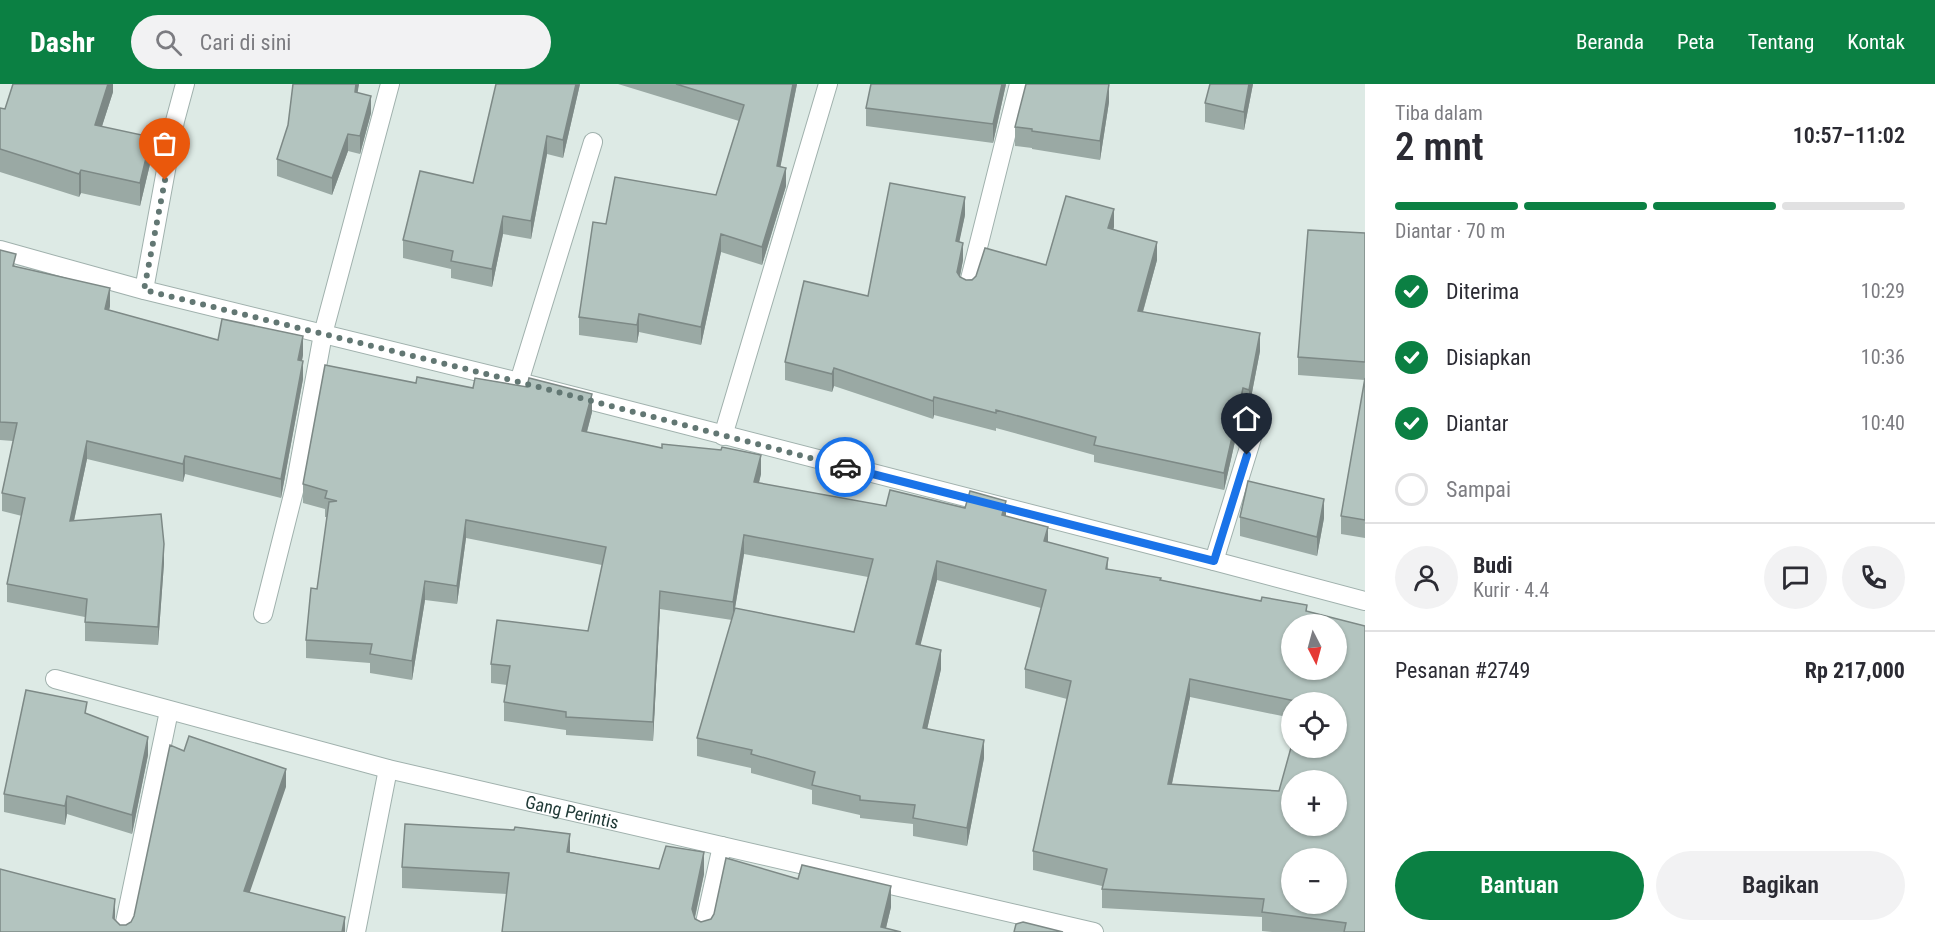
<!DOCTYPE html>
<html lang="id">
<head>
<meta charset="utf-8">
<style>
	:root { --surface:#fff; --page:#f2f2f3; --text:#2b2b33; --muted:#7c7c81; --line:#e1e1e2; --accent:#0b8043 }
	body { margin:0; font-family:"Roboto Condensed",sans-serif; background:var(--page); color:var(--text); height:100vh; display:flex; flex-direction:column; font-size:22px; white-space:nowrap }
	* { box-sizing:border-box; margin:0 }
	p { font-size:20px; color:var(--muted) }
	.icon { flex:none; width:33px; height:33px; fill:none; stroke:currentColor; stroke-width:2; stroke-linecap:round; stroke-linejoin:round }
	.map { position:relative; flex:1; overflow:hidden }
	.sheet { display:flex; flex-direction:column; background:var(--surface); width:570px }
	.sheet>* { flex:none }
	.needle { width:39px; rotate:174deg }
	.tools { position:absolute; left:1281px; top:530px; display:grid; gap:12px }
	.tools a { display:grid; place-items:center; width:66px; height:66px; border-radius:50%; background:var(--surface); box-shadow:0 2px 4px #0004; font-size:30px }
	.pin { position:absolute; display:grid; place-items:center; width:51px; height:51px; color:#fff; margin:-62px -26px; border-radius:50% 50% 50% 0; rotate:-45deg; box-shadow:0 0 6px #0007 }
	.pin .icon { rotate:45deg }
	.courier { position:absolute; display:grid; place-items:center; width:60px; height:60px; margin:-30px; border:4px solid #1a73e8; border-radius:50%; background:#fff; color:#222; box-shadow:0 2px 8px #0007 }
	.summary em { font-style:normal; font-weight:600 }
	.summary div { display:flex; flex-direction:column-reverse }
	.summary { display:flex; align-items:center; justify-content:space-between; height:102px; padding:0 30px }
	h1 { font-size:39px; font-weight:600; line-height:45px }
	.bar { display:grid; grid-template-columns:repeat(4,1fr); gap:9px 6px; align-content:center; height:72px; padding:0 30px }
	.bar i { height:8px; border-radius:4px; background:var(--line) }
	.bar .active { background:var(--accent) }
	.bar p { grid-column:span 4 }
	.line { display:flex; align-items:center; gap:15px; padding:0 30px; border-top:2px solid var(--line) }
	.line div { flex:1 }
	.round { display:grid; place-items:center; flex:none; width:63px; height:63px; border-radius:32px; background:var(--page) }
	ol { padding:0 30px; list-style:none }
	li { display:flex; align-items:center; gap:18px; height:66px }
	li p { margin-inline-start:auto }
	li .icon { padding:6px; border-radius:50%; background:var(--accent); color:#fff; stroke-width:4 }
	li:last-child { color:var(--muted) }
	li i { width:33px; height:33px; border:3px solid var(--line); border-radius:50% }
	.button { display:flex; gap:12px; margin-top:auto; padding:12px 30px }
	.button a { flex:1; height:69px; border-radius:36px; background:var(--accent); color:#fff; font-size:24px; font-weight:600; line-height:69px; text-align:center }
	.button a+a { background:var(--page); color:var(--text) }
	header { display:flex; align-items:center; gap:36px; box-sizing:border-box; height:84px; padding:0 30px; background:var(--accent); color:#fff }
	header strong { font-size:28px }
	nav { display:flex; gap:33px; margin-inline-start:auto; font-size:21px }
	.search { width:420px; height:54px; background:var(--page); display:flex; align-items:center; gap:15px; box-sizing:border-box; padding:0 21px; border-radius:33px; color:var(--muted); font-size:22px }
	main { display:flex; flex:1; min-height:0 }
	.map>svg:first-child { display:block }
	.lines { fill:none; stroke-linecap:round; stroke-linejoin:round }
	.minor-casing { stroke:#a0b1ad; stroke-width:20 }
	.minor { stroke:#fff; stroke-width:18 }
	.wall { fill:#9aa9a4; fill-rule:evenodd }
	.shaded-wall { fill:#7d8986 }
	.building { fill:#b3c4bf; stroke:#7d8986; stroke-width:1.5; fill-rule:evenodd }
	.done { stroke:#627773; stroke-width:6; stroke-dasharray:0 10.8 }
	.route { stroke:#1a73e8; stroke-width:8 }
	.labels { text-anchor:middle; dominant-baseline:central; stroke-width:4.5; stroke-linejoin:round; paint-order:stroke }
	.street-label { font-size:18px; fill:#1f3935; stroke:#eef6f3 }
</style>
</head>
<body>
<header>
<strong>Dashr</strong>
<div class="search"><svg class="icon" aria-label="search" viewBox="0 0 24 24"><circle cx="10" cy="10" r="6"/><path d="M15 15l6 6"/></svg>Cari di sini</div>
<nav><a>Beranda</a><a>Peta</a><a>Tentang</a><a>Kontak</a></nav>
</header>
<main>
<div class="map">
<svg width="1365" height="848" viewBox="0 0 1365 848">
	<rect width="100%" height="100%" fill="#ddeae5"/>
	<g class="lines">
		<!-- minor casing -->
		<g class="minor-casing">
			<g id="minor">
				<path d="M0,166l144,40 375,92 695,179 151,40"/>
				<path d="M968,203l51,-203"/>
				<path d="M144,206l31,-169 10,-37"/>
				<path d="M519,298l74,-240"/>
				<path d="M723,352l105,-352"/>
				<path d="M1214,477l46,-149"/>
				<path d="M263,530l32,-127 28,-153 67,-250"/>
				<path id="s1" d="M55,595l333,90 706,163"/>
				<path d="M123,848l46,-221"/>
				<path d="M356,848l32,-163"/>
				<path d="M703,848l19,-86"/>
			</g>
		</g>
		<!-- minor -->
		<use href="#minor" class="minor"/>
	</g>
	<!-- wall -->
	<path class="wall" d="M113,0v8l-11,34 49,34 -11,46 -59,-13 -2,4 -79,-25v-64l5,1z
		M293,0h66l-2,8 14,21 -11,41 -12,-3 -16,44 -55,-19v-17l11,-34z
		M496,0h84l-17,74 -16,-4 -16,85 -28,-5 -11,53 -41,-9v-9l-48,-11v-18l70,-57z
		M618,0h179l-17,83 6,19 -24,79 -41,-13 -20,93 -62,-13 -2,11 -58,-8v-18l27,-93 110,-29 23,-74z
		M1006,0l-13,59 -127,-17v-18z
		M1253,0l-9,46 -39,-8v-19z
		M1109,18l-9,58 -68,-11v-1l-17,-2v-19z
		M965,131l-6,26 4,19 -3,17 6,3 80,-15 68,-38 -1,3 44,30 -14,52 117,39 -11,57 -6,-2 -19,84 -130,-28v-7l-98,-27v3l-62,-16 -1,4 -99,-33 -2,6 -47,-12v-18l83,-66z
		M1365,149v305l-24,-4v-18l24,-136 -67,-5v-18z
		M0,166l16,17 94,39 -1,4 109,30 85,15 -1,6 1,18 -22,119 -96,-24 -2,8 -96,-23 -13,62 90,42 -6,82 -73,-4v-24l-78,-15v-18l15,-68 -20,-5v-18l11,-52 -13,-1z
		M325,281l91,18 1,-6 56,11 2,-10 52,9 2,-9 63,16v18l-5,20 75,16v-4l59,6 1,-3 39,8v19l-2,9 127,23 4,-16 75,18 5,-17 36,10v15l42,11v15l60,16v11l53,9v2l100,21 1,-4 45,8v6l58,15v306h-93l-10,-1v-14l-160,-9v-22l-69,-16v-19l34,-152 -42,-11v-19l16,-61 -104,-28 -17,65 21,5v19l-14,60 57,11v18l-17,88 -54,-10v-12l-53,-6v-3l-48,-11v-14l-61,-17v-5l-54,-12v-18l35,-118 -72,-11 -7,132 -87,-6v-5l-62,-9v-19l3,-17 -16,-2v-19l6,-44 91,11 14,-66 -136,-27 -9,66 -32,-4 -13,80 -42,-7v-10l-64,-5v-18l5,-52 6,1 10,-72h-2v-8l-22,-6v-19zM744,470l124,23 -14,55 -119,-24zM1292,540h44v45h-44zM1190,613l102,21v-16h44v45h-44v-3l-13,47 -107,-7zM1292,696h44v45h-44zM1292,774h44v45h-44z
		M1240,433l84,1 -7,38 -77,-20z
		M87,630l61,41 -16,79 -65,-20 -2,11 -61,-13v-18z
		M570,768l89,17 45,5 -9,44 6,4 190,-15 -5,21 -384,4 5,-38 -105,-6v-21z"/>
	<!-- shaded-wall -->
	<path class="shaded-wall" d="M108,0h5v8l-18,56v-23z
		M356,0h3l-4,25v-17z
		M576,0h4l-17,74v-18z
		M793,0h4l-20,100v-18z
		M1002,0h4l-13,59v-19z
		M1109,0v18l-9,58v-19z
		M1249,0h4l-9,46v-18z
		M371,12v17l-11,41v-18z
		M348,50v17l-16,44v-17z
		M547,52v18l-16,85v-18z
		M151,53v23l-11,46v-23z
		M786,84v18l-24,79v-18z
		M81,86v23l-2,4v-23z
		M965,113v18l-9,43v-17z
		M1114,125v18l-6,19v-18z
		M503,132v18l-11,53v-18z
		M721,150v18l-20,93v-18z
		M1157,158v18l-19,69v-18z
		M963,159v17l-6,30v-18z
		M110,204v18l-5,21v-18z
		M639,230v18l-2,11v-18z
		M1260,249v18l-11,57v-18z
		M303,252v19l-5,23v-18z
		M303,277v18l-22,119v-19z
		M834,284v18l-2,6v-18z
		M1243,304v18l-19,84v-17z
		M592,310v18l-10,38v-19z
		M934,313v18l-1,4v-18z
		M87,357v18l-17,80v-18z
		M761,371v19l-7,27v-19z
		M185,372v18l-2,8v-18z
		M1324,415v19l-7,38v-19z
		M1006,417v18l-4,-4z
		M466,436v18l-9,66v-18z
		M1048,443v18l-4,-4z
		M744,451v19l-11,66v-18z
		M164,460v19l-6,82v-18z
		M937,477v19l-21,83v-19z
		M425,497v19l-13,80v-19z
		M660,507v18l-7,132v-19z
		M941,566v19l-18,78v-19z
		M1190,595v18l-22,105v-18z
		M148,653v18l-16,79v-19z
		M984,656v18l-17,88v-18z
		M286,685v18l-42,122v-18z
		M67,712v18l-2,11v-19z
		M570,750v21l-3,-3z
		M704,768v22l-12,56v-21z
		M891,802v21l-6,25 -4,-5z
		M115,815v18l-2,15v-14z
		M345,833v15h-3z"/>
	<!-- building -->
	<path class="building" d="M13,0h95l-13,41 56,12 -11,46 -59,-13 -2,4 -79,-25v-41l5,1z
		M293,0h63l-1,8 16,4 -11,40 -12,-2 -16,44 -55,-19 11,-34z
		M496,0h80l-13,56 -16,-4 -16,85 -28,-5 -11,53 -41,-8 2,-10 -50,-11 17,-69 53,12z
		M676,0h117l-16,82 9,2 -24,79 -41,-13 -20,93 -62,-13 -2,11 -58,-8 14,-95 13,2 9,-47 101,18 28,-90z
		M871,0h131l-9,40 -127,-16z
		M1026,0h83l-9,57 -68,-10v-2l-17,-2z
		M1210,0h39l-5,28 -39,-9z
		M890,99l75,14 -9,44 7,2 -6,29 3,5 6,3h6l4,-4 9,-28 61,17 20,-69 48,13 -6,19 49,14 -19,69 122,22 -11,57 -6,-2 -19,85 -130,-28 2,-8 -100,-27v3l-62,-16 -1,4 -99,-33 -2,6 -47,-12 19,-81 64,15z
		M1308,146l57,3v129l-67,-5z
		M0,166l16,4 -3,12 97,22 -5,21 113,31 4,-21 81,17 -5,24 5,1 -22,118 -96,-23 -2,8 -96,-23 -17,80 91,-7 3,30 -6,83 -73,-5 2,-23 -80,-15 18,-86 -23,-5 15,-70 -17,-1z
		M325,281l91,18 1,-6 56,11 2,-10 52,9 2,-9 63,16 -10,37 80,17v-4l59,6 1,-3 39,8 -7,27 132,24 4,-16 75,18 5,-17 36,10 -4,14 46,12 -4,14 64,17 -2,11 55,9 -1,2 101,21 1,-4 45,8 -1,6 59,15v306h-21l2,-9 -84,-11 2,-13 -162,-10 5,-20 -74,-18 38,-170 -46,-12 21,-79 -109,-29 -21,83 25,6 -18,78 61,12 -17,88 -54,-10 2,-13 -55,-5v-4l-48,-11 3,-13 -64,-18 1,-4 -55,-12 38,-130 119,24 19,-73 -129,-24 -11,67 -73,-11 -7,131 -87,-5v-5l-62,-10 6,-36 -19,-2 6,-44 91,11 18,-84 -140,-27 -9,66 -32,-5 -13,80 -42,-7 2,-10 -66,-4 5,-52 6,1 12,-87 8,-1 -12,-3 2,-7 -24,-7zM1292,540h44v45h-44zM1190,595l110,23h36v45h-44v-3l-13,47 -111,-7zM1292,696h44v45h-44zM1292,774h44v45h-44z
		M1365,294v142l-24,-4z
		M1248,397l76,18 -7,38 -77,-20z
		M26,606l61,12 -2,11 63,24 -16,78 -65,-19 -2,10 -61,-12z
		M189,652l97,33 -42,122 101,26 -3,15h-342v-63l115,30 -2,19 7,7h6l5,-3 3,-6 36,-171 14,6z
		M405,740l109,6 1,-3 55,7 -3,18 92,17 7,-23 38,6 -12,57 3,10 6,3 10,-3 3,-5 12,-56 72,21 4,-14 89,21 -10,41 20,5h-399l7,-59 -107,-6z
		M1023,838l40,10h-49l2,-8z"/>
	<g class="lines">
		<!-- done -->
		<path class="done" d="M165,96l-21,110 375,92 326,85"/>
		<!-- route -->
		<path class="route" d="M845,383l369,94 33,-106"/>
	</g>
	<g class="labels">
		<!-- street labels -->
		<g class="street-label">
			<text stroke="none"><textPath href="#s1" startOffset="534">Gang Perintis</textPath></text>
		</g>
	</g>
</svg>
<div class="tools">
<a><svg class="needle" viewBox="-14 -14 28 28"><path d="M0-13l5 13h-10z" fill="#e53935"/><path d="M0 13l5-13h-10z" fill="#7c7c81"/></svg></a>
<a><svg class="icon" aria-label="locate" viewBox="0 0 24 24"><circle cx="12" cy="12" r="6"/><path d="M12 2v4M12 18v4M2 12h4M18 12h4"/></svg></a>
<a>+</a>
<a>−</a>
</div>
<div class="pin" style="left:165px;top:96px;background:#ea580c"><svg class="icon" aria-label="bag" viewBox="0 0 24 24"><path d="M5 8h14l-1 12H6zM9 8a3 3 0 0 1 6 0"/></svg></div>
<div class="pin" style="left:1247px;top:371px;background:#1f2937"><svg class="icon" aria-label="home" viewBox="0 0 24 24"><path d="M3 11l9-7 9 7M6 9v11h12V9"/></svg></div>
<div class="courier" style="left:845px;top:383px"><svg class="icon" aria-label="car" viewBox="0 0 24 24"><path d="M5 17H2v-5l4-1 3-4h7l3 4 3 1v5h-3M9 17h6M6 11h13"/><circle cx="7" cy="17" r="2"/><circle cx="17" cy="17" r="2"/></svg></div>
</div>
<section class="sheet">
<div class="summary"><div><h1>2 mnt</h1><p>Tiba dalam</p></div><em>10:57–11:02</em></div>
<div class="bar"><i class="active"></i><i class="active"></i><i class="active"></i><i></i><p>Diantar · 70 m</p></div>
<ol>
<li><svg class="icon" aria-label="check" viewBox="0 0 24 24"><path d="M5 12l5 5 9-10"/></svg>Diterima<p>10:29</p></li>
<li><svg class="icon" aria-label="check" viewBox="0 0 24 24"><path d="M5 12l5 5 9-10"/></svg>Disiapkan<p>10:36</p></li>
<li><svg class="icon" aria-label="check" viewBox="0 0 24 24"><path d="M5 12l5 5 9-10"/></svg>Diantar<p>10:40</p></li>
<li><i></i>Sampai</li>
</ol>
<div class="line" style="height:108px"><a class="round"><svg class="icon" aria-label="person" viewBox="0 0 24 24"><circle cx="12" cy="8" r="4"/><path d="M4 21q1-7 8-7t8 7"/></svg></a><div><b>Budi</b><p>Kurir · 4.4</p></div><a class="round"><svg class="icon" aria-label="chat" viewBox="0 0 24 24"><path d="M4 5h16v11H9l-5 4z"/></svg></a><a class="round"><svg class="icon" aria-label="phone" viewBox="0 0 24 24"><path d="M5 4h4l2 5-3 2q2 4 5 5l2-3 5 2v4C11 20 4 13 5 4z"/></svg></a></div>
<div class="line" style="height:78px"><div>Pesanan #2749</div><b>Rp 217,000</b></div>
<div class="button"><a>Bantuan</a><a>Bagikan</a></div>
</section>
</main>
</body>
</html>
